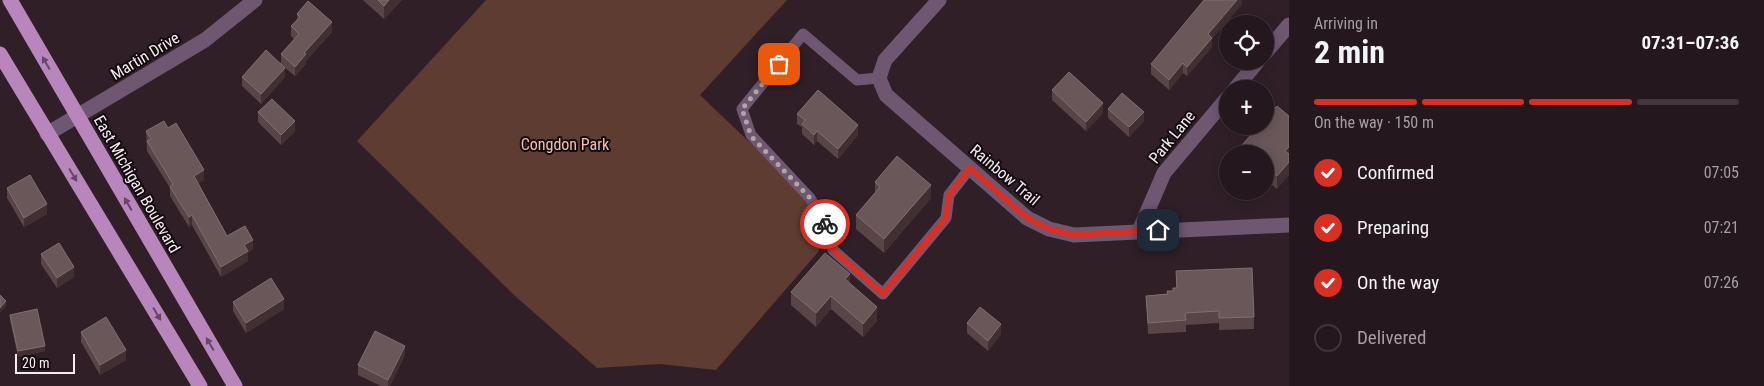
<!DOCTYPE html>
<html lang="en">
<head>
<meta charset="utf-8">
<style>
	:root { --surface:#24171d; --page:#2c2026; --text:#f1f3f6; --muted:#a39fa4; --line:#41363b; --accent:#d93025 }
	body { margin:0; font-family:"Roboto Condensed",sans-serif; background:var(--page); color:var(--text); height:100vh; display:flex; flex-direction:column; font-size:19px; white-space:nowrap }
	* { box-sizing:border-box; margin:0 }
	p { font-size:16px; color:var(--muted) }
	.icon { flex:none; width:28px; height:28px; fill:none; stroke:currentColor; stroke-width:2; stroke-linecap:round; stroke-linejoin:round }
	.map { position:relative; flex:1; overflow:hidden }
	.side { display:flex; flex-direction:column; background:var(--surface); width:475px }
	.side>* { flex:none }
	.tools { position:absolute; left:1219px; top:15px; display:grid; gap:10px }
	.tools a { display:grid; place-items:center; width:55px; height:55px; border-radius:50%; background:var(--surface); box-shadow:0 2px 12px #0003,0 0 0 1px var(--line); font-size:25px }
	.scale { position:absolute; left:15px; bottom:12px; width:60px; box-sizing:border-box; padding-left:5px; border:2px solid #f7ebf1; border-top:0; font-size:14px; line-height:18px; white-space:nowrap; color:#f7ebf1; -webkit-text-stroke:4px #130c0f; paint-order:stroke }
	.pin { position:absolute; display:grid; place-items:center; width:42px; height:42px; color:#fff; margin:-21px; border-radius:10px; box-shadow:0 2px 8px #0006 }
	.courier { position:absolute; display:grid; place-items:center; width:50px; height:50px; margin:-25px; border:4px solid #d93025; border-radius:50%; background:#fff; color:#222; box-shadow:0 1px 6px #0007 }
	.head em { font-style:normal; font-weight:700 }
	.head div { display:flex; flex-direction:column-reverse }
	.head { display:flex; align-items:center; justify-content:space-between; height:85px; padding:0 25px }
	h1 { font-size:32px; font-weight:700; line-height:38px }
	.bar { display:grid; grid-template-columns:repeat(4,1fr); gap:8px 5px; align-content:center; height:60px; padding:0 25px }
	.bar i { height:6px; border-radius:4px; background:var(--line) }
	.bar .active { background:var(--accent) }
	.bar p { grid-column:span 4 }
	ol { padding:0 25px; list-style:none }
	li { display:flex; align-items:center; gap:15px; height:55px }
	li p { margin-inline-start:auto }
	li .icon { padding:5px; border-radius:50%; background:var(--accent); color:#fff; stroke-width:4 }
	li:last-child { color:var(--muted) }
	li i { width:28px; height:28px; border:2px solid var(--line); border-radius:50% }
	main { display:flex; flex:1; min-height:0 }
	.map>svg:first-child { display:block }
	.green { fill:#5f3c31 }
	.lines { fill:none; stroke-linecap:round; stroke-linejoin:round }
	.lane { stroke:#6f5671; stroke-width:11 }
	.street { stroke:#6f5671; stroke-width:15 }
	.primary { stroke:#b985bd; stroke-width:15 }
	.wall { fill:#594547 }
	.shaded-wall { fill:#412f32 }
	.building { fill:#6a5759; stroke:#806e71 }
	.oneway { fill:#664866 }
	.done { stroke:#b1a4aa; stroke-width:5; stroke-dasharray:0 9 }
	.route { stroke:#d93025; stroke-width:6 }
	.labels { text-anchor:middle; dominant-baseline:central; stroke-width:4; stroke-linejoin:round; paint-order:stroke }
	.street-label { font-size:16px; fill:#f7ebf1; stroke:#130c0f }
	.park-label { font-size:16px; fill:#f6bfad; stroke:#130c0f }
</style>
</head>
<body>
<main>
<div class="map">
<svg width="1289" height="386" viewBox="0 0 1289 386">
	<rect width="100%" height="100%" fill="#301f27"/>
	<!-- green -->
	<path class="green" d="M486,0h301l-87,95 124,118 -5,38 -103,119 -56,-6 -63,4 -83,-73 -157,-154z"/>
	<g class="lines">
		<!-- lane -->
		<path class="lane" d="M879,78l-22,2 -54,-46 -61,75 9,26 59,63 15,27 8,25 50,44 63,-76 3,-23 21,-27"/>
		<!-- street -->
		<path class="street" d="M939,0l-54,60 -6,18 7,17 141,123 22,11 25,6 215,-10
			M1265,53l24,-28
			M1235,89l23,-28
			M47,134l158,-94 50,-40
			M1139,231l25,-58 64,-76"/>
		<!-- primary -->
		<path class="primary" d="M10,0l225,386
			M0,54l200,332"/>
	</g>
	<!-- wall -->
	<path class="wall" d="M363,0h39l-18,19z
		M1242,0v4l-30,35v8l-25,29 -4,-3 -14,17 -18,-16v-10z
		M297,14l35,18 -26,29v3l-11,12 -10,-8v9l-24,27 -19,-18v-9l39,-14v-9l13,-15 -3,-3v-10l6,-6z
		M1052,90l51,23 -17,18 -34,-31z
		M1277,106v83l-12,-10v-25h-23v-9z
		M1108,109l36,12 -15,16 -21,-19z
		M258,112l37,19 -14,14 -23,-23z
		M797,114l61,21 -20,24 -21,-18 -3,4 -12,-11v-7l-5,-3z
		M168,128l36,52 -6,3 29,53 26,13 -5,4v8l-27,16 -29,-52 -3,2 -19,-31v-8l-23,-37 -1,-20z
		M875,182l56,16 -47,55 -28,-24v-14l19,-21z
		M7,188l40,26 -23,13 -17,-29z
		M41,254l33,23 -17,11 -16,-24z
		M1176,271l78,46v12l-35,1v-7l-33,2v7l-38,2 -2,-38 21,-2 6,-3 3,-3z
		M850,283l27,38 -14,16 -32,-28 -15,18 -25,-22v-13z
		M233,302l51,7 -38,24 -13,-22z
		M10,315l35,36 -27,6 -8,-37z
		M967,323l34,11 -13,17 -21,-18z
		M81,332l45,28 -26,15 -19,-33z
		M405,355l-15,31h-9l-23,-11v-10z"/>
	<!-- shaded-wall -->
	<path class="shaded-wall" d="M389,0h13l-18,19v-13z
		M1237,0h5v4l-30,35v8l-25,29v-9l21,-33z
		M332,22v10l-26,29v3l-11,12v-9l9,-14z
		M1183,63v10l-14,17v-10z
		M285,68v9l-24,27v-10z
		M1103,103v10l-17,18v-9z
		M1144,112v9l-15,16v-10z
		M295,121v10l-14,14v-10z
		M858,125v10l-20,24v-10z
		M817,131v10l-3,4v-10z
		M1289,147v13l-4,-9z
		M1289,162v13l-12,14v-13z
		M204,170v10l-10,6v-10z
		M931,185v13l-47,55v-14z
		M47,204v10l-23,13v-9z
		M192,215v10l-3,2v-10z
		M253,240v9l-5,4v8l-27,16v-10l23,-22z
		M74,267v10l-17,11v-10z
		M850,274v14l-5,-9z
		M831,296v13l-15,18v-14z
		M284,299v10l-38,24v-10z
		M6,301v5l-6,7v-5z
		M877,307v14l-14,16v-13z
		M1001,324v10l-13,17v-10z
		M45,346v5l-27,6v-6z
		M405,346v9l-15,31h-2v-6z
		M126,350v10l-26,15v-10z"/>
	<!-- building -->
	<path class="building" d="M378,0h11l-5,6z
		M1204,0h33l-29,34 4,4 -25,29 -4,-4 -14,17 -18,-16z
		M308,1l24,21 -28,31 2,1 -11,13 -14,-13 18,-20 -8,-8 9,-9 -3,-3z
		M266,50l19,18 -24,26 -19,-17z
		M1069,72l34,31 -17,19 -34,-32z
		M818,90l40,35 -20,24 -21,-18 -3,4 -12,-11 3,-4 -8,-6z
		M1122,93l22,19 -15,15 -21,-18z
		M272,99l23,22 -14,14 -23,-23z
		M1277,106l12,10v31l-4,4 4,3v8l-12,14 -12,-10v-12h-13l-10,-9 17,-19h6v-7z
		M164,121l4,7 8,-5 28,47 -10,6 33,60 18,-10 8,14 -9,5 4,6 -27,16 -29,-52 -3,2 -19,-30 3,-3 -26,-43 4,-2 -5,-8z
		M897,156l34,29 -47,54 -28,-24 24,-28 -5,-5z
		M30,175l17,29 -23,14 -17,-30z
		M59,243l15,24 -17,11 -16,-24z
		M825,253l25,21 -5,5 32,28 -14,17 -32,-28 -15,17 -25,-21z
		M1252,268l2,49 -35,1v-7l-34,2 1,7 -38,3 -2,-27 22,-2 -1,-3h6v-3h4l-1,-17z
		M271,278l13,21 -38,24 -13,-21z
		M0,295l6,6 -6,7z
		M980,307l21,17 -13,17 -21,-18z
		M37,309l8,37 -27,5 -8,-36z
		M106,317l20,33 -26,15 -19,-33z
		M375,331l30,15 -17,34 -30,-15z"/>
	<!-- one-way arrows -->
	<defs><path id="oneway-solid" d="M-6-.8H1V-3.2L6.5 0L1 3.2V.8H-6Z" transform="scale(1.25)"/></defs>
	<g class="oneway">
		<use href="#oneway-solid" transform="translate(46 63) rotate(-120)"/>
		<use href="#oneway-solid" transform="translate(73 175) rotate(59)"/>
		<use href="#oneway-solid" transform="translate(128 204) rotate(-120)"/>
		<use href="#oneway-solid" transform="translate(157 314) rotate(59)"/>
		<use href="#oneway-solid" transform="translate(210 344) rotate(-120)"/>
	</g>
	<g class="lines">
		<!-- done -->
		<path class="done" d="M779,64l-37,45 9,27 59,62 15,26"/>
		<!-- route -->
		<path class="route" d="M825,224l8,26 50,44 63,-76 3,-23 21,-27 57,50 22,11 25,6 84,-5"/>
	</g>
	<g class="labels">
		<!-- street labels -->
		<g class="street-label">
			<text transform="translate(145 56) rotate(-31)">Martin Drive</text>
			<text transform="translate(1172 137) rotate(-51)">Park Lane</text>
			<text transform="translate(1005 175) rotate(40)">Rainbow Trail</text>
			<text transform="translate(137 184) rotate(60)">East Michigan Boulevard</text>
		</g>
		<!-- park labels -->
		<g class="park-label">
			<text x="565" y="144">Congdon Park</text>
		</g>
	</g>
</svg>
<div class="tools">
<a><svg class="icon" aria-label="locate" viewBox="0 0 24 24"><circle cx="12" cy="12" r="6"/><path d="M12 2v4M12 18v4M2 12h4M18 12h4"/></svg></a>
<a>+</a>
<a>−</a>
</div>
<div class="scale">20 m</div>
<div class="pin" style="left:779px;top:64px;background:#ea580c"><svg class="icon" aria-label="bag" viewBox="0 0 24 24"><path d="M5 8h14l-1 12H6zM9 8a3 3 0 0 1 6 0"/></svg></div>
<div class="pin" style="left:1158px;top:230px;background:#1f2937"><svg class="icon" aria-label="home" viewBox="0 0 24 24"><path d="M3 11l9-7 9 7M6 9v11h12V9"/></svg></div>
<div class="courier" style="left:825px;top:224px"><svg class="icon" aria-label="bike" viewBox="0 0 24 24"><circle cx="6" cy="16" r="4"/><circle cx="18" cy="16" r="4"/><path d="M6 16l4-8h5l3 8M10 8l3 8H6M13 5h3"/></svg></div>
</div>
<section class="side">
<div class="head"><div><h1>2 min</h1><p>Arriving in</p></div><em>07:31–07:36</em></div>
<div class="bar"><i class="active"></i><i class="active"></i><i class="active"></i><i></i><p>On the way · 150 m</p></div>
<ol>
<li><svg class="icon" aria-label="check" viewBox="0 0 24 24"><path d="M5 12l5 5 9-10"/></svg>Confirmed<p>07:05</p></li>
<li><svg class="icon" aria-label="check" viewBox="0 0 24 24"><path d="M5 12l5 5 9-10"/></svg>Preparing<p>07:21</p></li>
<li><svg class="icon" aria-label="check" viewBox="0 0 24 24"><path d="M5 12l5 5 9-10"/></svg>On the way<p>07:26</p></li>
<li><i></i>Delivered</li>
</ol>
</section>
</main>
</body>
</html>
